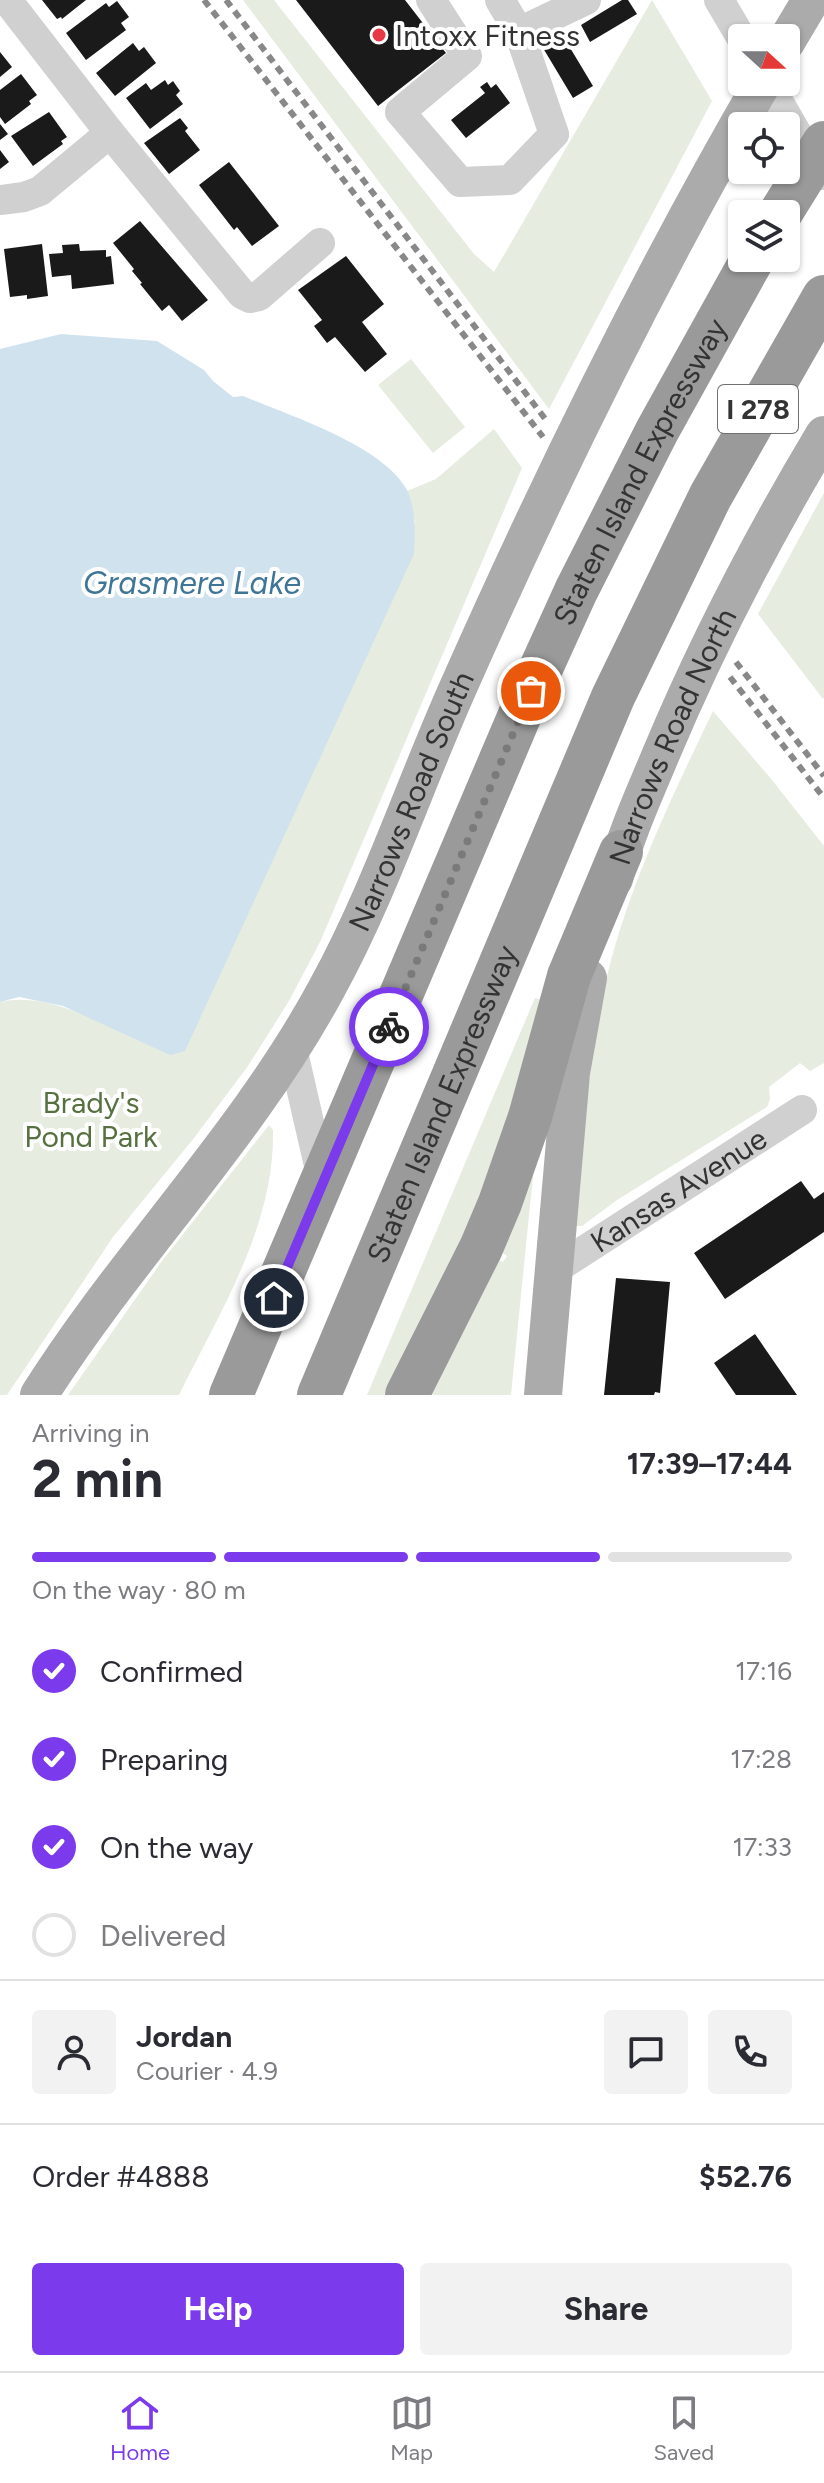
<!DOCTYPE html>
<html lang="en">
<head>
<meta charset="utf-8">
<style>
	:root { --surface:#fff; --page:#f2f2f3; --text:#2b2b33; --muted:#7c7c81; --line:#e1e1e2; --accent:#7c3aed }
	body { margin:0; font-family:Figtree,sans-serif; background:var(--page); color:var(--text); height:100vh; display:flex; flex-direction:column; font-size:30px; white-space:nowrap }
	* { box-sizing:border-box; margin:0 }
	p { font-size:26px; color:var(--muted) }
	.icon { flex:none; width:44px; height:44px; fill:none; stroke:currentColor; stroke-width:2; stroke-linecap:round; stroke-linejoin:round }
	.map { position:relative; height:1395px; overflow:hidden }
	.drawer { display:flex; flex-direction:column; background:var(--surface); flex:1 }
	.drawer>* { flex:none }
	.needle { width:52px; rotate:111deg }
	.controls { position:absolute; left:728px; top:24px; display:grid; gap:16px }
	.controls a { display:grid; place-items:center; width:72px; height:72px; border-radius:8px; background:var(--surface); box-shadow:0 2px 6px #0004; font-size:40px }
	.pin { position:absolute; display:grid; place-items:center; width:68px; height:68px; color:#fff; margin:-34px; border:4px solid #fff; border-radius:50%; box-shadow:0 2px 8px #0007 }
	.courier { position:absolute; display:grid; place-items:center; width:80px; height:80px; margin:-40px; border:6px solid #7c3aed; border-radius:50%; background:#fff; color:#222; box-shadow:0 2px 10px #0007 }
	.head em { font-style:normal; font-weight:700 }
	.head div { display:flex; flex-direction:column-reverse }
	.head { display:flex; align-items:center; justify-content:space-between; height:136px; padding:0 32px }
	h1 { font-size:52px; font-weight:700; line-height:60px }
	.bar { display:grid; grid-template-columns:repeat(4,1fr); gap:12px 8px; align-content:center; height:96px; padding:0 32px }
	.bar i { height:10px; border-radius:6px; background:var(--line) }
	.bar .current { background:var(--accent) }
	.bar p { grid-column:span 4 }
	.line { display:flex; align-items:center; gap:20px; padding:0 32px; border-top:2px solid var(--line) }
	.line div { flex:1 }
	.round { display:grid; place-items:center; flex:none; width:84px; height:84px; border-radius:8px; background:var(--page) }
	ol { padding:0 32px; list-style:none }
	li { display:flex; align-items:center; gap:24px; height:88px }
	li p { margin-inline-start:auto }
	li .icon { padding:8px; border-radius:50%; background:var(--accent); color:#fff; stroke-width:4 }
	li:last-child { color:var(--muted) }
	li i { width:44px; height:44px; border:4px solid var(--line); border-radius:50% }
	.primary-button { display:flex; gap:16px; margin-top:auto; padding:16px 32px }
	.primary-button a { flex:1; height:92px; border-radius:8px; background:var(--accent); color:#fff; font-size:32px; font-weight:700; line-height:92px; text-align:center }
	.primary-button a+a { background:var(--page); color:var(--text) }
	.tab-bar { display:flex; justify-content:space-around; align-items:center; height:112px; border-top:2px solid var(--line); background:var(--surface); font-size:22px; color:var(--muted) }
	.tab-bar a { display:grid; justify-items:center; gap:4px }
	.tab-bar .current { color:var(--accent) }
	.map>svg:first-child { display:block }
	.green { fill:#e6ecdf }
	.water { fill:#cfe2ee }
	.building { fill:#1a1a1a }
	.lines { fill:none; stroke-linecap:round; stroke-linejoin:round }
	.minor { stroke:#d0d0d0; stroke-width:30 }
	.major { stroke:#ababab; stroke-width:38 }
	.highway { stroke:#9a9a9a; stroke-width:44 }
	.rail { stroke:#888; stroke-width:6; stroke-dasharray:8 6; stroke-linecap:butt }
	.done { stroke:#7a7a7a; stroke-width:8; stroke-dasharray:0 14.4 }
	.route { stroke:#7c3aed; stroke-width:10 }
	.poi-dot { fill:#e63946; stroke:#fff; stroke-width:3 }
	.labels { text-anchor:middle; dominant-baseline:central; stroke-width:8; stroke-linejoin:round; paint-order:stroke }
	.shield { fill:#fff; stroke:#707070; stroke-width:2 }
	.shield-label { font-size:28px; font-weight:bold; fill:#333 }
	.poi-label { font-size:30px; fill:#333; stroke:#fff; text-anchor:start }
	.street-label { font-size:30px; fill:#333; stroke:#fff }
	.park-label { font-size:30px; fill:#56703f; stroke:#fff }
	.water-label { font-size:32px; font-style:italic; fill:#3f7597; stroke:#fff }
</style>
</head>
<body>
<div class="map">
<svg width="824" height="1395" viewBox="0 0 824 1395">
	<rect width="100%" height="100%" fill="#fff"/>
	<!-- green -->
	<path class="green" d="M243,0h31l200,254 20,18 158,-272 60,101 -163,308z
		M411,359l54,68 -32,26 -55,-68z
		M494,429l28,39 -202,474 -31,59 -41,65 -54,72 -81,99 -106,158h-7v-393c41,-9 79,11 116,27l299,-507 -8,-31 29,-12z
		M824,493v204l-1,2 -65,-85z
		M713,711l59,69 52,66v217l-14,8 -10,-8 -31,24 1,12 -3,8 -150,93 -35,26h-7c8,-79 12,-159 29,-237 22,-98 66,-188 109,-278z
		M535,998l12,4 -73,220 -90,173h-17z
		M269,1125l4,5c2,96 -53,181 -94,265h-111l94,-134z
		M534,1166l-23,229h-77l-8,-4 66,-134 11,5 4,-6 -11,-7z"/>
	<!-- water -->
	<path class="water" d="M61,334l96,7 47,29 9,11 20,16 10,-1c45,19 143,50 165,96 8,20 7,41 6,62l-229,497 -15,4 -107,-49 -44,-9 -19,5v-653z"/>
	<!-- building -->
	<path class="building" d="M42,0h44l-24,19 -1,-2 -4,2z
		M296,0h109l41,53 -68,53z
		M622,0h6l9,14 -47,28 -9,-17z
		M117,1l12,16 -8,6 5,7 -40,30 -20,-27 40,-30 3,4z
		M557,26l36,60 -20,12 -36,-60z
		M133,43l6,8 5,-4 12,16 -41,33 -19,-23z
		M0,52l12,15 -12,10z
		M21,74l16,21 -8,6 2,3 -26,20 -5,-7v-27z
		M165,80l3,5 5,-4 7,10 -4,4 7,9 -33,25 -24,-31 20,-15 5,7z
		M487,82l4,6 5,-4 14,19 -44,35 -15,-18 34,-27 -5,-6z
		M49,112l18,25 -6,4 2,3 -30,22 -22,-30z
		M180,118l8,10 -3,3 15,19 -31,24 -25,-31z
		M0,124l8,10 -8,6z
		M0,150l9,12 -9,7z
		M229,162l50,64 -27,20 -15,-19 -3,3 -35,-45z
		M140,221l68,79 -26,21 -13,-16 -7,6 -22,-27 2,-1 -10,-12 2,-2 -21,-26z
		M42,244l6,52 -21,3v-4l-17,2 -6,-48z
		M79,244l1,7 26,-1v7l5,-1 3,28 -42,5 -1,-14 -19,2 -3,-23 14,-1 -1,-8z
		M346,256l38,48 -22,18 25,32 -22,18 -30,-35 -8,6 -13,-17 8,-6 -24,-30z
		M801,1181l13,18 10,-7v40l-99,67 -31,-46z
		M616,1278l54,4 -10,111 -5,-1 -1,3h-50z
		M755,1334l22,32 20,29h-61l-22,-32z"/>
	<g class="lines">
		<!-- minor -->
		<g class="minor">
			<path d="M7,0l103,133 132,161 8,4 9,-2 61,-53"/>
			<path d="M431,0l36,56 -67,56 60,70 50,-2 44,-46 -35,-102"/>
			<path d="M500,0l19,32 67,-32"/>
			<path d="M719,0l23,39"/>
			<path d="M767,82l54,93"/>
			<path d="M0,200l24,-3 16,-6 70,-58"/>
			<path d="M292,1048l31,135"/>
			<path id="s1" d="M554,1270l248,-160"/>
		</g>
		<!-- major -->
		<g class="major">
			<path d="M786,42l25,-42"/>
			<path id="s2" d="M614,879c11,-43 30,-84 47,-125 46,-110 102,-217 163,-319"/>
			<path id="s3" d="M39,1395c89,-141 209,-260 288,-407 52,-95 86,-199 130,-298 92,-208 192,-412 306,-608"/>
			<path d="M543,1395l28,-322 17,-95"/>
		</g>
		<!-- highway -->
		<g class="highway">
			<path d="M780,214l44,-71"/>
			<path id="s4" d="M231,1395l291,-685 54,-119 81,-160 96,-173"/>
			<path id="s5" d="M319,1395l294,-698 97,-200 114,-200"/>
			<path d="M407,1395l74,-147 19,-45 30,-86 39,-141 52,-124"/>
		</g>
		<!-- rail -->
		<path class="rail" d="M204,0l339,437
			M226,0l320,420
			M736,662l88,114
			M730,677l94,121"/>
	</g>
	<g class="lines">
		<!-- done -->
		<path class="done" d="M389,1027l142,-336"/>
		<!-- route -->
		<path class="route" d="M274,1298l115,-271"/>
	</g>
	<!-- markers -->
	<circle class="poi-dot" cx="379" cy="35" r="8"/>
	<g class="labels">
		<!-- shield labels -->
		<rect class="shield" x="718" y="385" width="80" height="48" rx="6"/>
		<g class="shield-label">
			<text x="758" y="409">I 278</text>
		</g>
		<!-- poi labels -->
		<g class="poi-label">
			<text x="395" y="35">Intoxx Fitness</text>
		</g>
		<!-- street labels -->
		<g class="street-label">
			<text stroke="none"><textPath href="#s4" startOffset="1010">Staten Island Expressway</textPath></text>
			<text stroke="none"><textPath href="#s2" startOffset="154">Narrows Road North</textPath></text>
			<text stroke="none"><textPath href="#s3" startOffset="704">Narrows Road South</textPath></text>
			<text stroke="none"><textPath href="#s5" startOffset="316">Staten Island Expressway</textPath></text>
			<text stroke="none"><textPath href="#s1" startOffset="148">Kansas Avenue</textPath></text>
		</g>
		<!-- park labels -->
		<g class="park-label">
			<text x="91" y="1102">Brady's<tspan x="91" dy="34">Pond Park</tspan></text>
		</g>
		<!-- water labels -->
		<g class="water-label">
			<text x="192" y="583">Grasmere Lake</text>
		</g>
	</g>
</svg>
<div class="controls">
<a><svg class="needle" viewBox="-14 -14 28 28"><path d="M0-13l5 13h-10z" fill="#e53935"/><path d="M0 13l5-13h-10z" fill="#7c7c81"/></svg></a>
<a><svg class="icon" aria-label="locate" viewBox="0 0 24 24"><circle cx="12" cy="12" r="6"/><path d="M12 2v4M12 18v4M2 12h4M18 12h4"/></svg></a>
<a><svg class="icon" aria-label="layers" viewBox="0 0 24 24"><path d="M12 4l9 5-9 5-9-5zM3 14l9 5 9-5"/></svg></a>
</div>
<div class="pin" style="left:531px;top:691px;background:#ea580c"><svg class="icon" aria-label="bag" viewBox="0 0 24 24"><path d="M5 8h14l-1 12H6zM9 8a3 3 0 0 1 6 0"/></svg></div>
<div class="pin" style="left:274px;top:1298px;background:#1f2937"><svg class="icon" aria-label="home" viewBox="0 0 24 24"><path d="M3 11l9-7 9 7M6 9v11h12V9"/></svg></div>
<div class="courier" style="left:389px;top:1027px"><svg class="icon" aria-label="bike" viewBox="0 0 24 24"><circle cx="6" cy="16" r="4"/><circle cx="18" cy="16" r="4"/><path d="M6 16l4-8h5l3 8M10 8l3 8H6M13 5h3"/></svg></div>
</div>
<section class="drawer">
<div class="head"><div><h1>2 min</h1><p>Arriving in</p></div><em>17:39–17:44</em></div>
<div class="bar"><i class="current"></i><i class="current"></i><i class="current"></i><i></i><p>On the way · 80 m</p></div>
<ol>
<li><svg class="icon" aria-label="check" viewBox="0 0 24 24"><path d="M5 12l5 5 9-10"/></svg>Confirmed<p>17:16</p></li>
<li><svg class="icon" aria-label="check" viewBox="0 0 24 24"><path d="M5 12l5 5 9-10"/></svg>Preparing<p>17:28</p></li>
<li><svg class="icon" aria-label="check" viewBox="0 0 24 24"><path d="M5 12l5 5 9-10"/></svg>On the way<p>17:33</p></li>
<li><i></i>Delivered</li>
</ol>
<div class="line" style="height:144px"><a class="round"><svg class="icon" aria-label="person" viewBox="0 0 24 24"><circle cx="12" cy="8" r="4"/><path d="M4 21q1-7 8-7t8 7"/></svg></a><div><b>Jordan</b><p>Courier · 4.9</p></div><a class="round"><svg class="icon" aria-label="chat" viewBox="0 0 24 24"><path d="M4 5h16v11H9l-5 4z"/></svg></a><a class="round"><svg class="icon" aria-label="phone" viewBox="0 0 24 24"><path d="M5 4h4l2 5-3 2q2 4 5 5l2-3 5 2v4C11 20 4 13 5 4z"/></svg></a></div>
<div class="line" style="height:104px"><div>Order #4888</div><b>$52.76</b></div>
<div class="primary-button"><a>Help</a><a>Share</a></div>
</section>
<nav class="tab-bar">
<a class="current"><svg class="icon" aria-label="home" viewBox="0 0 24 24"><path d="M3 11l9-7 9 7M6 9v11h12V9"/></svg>Home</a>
<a><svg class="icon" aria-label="map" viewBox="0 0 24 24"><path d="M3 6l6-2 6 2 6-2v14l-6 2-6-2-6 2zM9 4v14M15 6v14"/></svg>Map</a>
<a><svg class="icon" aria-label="saved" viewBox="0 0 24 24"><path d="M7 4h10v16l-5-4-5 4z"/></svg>Saved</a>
</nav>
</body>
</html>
